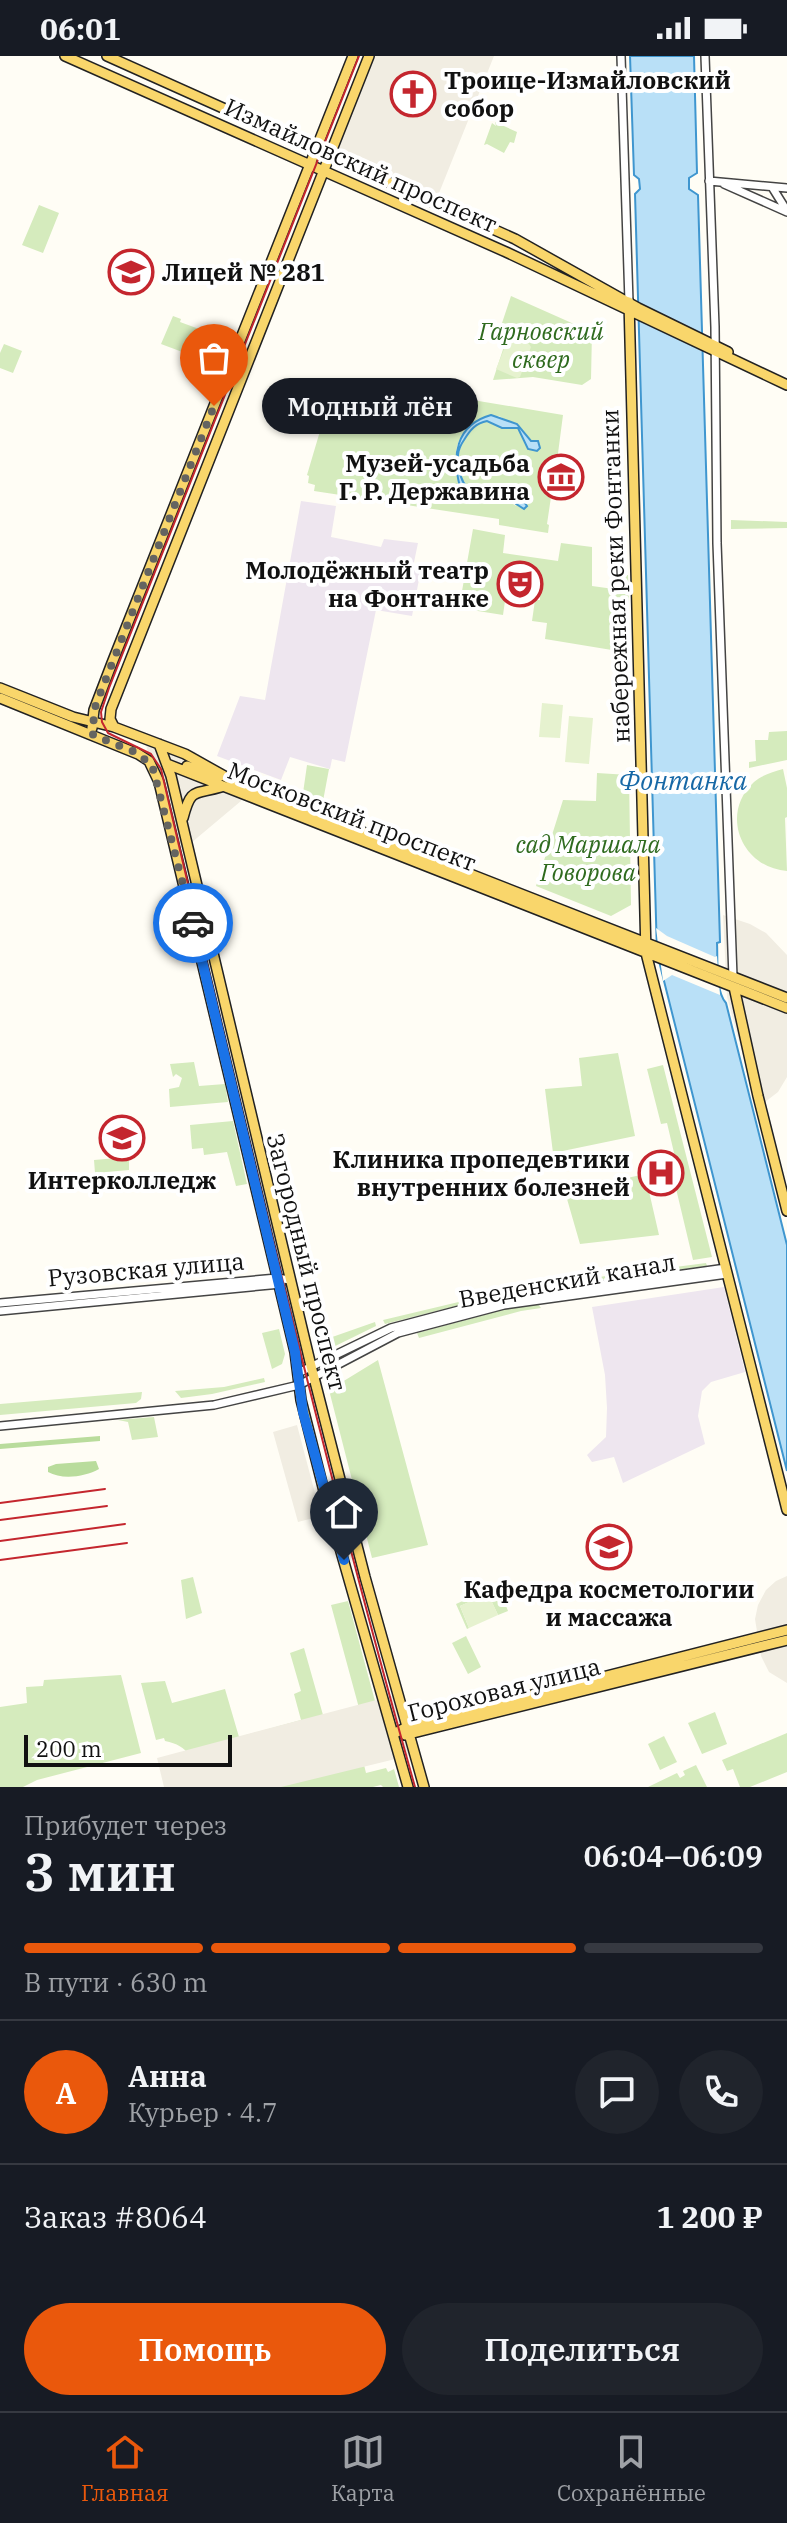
<!DOCTYPE html>
<html lang="ru">
<head>
<meta charset="utf-8">
<style>
	:root { --surface:#171b24; --page:#20242c; --text:#f1f3f6; --muted:#9ea1a6; --line:#363941; --accent:#ea580c }
	body { margin:0; font-family:"IBM Plex Serif",serif; background:var(--page); color:var(--text); height:100vh; display:flex; flex-direction:column; font-size:30px; white-space:nowrap }
	* { box-sizing:border-box; margin:0 }
	p { font-size:26px; color:var(--muted) }
	.icon { flex:none; width:44px; height:44px; fill:none; stroke:currentColor; stroke-width:2; stroke-linecap:round; stroke-linejoin:round }
	.map { position:relative; height:1731px; overflow:hidden }
	.panel { display:flex; flex-direction:column; background:var(--surface); flex:1 }
	.panel>* { flex:none }
	.scale { position:absolute; left:24px; bottom:20px; width:208px; box-sizing:border-box; padding-left:8px; border:4px solid #111; border-top:0; font-size:22px; line-height:28px; white-space:nowrap; color:#111; -webkit-text-stroke:6px #fff; paint-order:stroke }
	.pin { position:absolute; display:grid; place-items:center; width:68px; height:68px; color:#fff; margin:-82px -34px; border-radius:50% 50% 50% 0; rotate:-45deg; box-shadow:0 0 8px #0007 }
	.pin .icon { rotate:45deg }
	.courier { position:absolute; display:grid; place-items:center; width:80px; height:80px; margin:-40px; border:6px solid #1a73e8; border-radius:50%; background:#fff; color:#222; box-shadow:0 2px 10px #0007 }
	.bubble { position:absolute; height:56px; border-radius:28px; background:var(--surface); box-shadow:0 2px 6px #0004; font-size:26px; font-weight:600; line-height:56px; text-align:center }
	.head em { font-style:normal; font-weight:600 }
	.head div { display:flex; flex-direction:column-reverse }
	.head { display:flex; align-items:center; justify-content:space-between; height:136px; padding:0 24px }
	h1 { font-size:52px; font-weight:600; line-height:60px }
	.bar { display:grid; grid-template-columns:repeat(4,1fr); gap:12px 8px; align-content:center; height:96px; padding:0 24px }
	.bar i { height:10px; border-radius:6px; background:var(--line) }
	.bar .selected { background:var(--accent) }
	.bar p { grid-column:span 4 }
	.line { display:flex; align-items:center; gap:20px; padding:0 24px; border-top:2px solid var(--line) }
	.line div { flex:1 }
	.round { display:grid; place-items:center; flex:none; width:84px; height:84px; border-radius:42px; background:var(--page) }
	.button { display:flex; gap:16px; margin-top:auto; padding:16px 24px }
	.button a { flex:1; height:92px; border-radius:48px; background:var(--accent); color:#fff; font-size:32px; font-weight:600; line-height:92px; text-align:center }
	.button a+a { background:var(--page); color:var(--text) }
	.status { display:flex; justify-content:space-between; align-items:center; height:56px; padding:0 40px; background:var(--surface); direction:ltr }
	.status svg { height:22px; fill:currentColor }
	.tab-bar { display:flex; justify-content:space-around; align-items:center; height:112px; border-top:2px solid var(--line); background:var(--surface); font-size:22px; color:var(--muted) }
	.tab-bar a { display:grid; justify-items:center; gap:4px }
	.tab-bar .selected { color:var(--accent) }
	.map>svg:first-child { display:block }
	.industrial { fill:#eee6ef }
	.green { fill:#d5ebbd; fill-rule:evenodd }
	.forest { fill:#b9dc9c }
	.pitch { fill:#e6f2cf }
	.plaza { fill:#f1ede2 }
	.water { fill:#b9e0f7; stroke:#3f96cf; stroke-width:2 }
	.pier { fill:#fffdf5 }
	.lines { fill:none; stroke-linecap:round; stroke-linejoin:round }
	.minor-casing { stroke:#444; stroke-width:10 }
	.major-casing { stroke:#222; stroke-width:12 }
	.minor { stroke:#fff; stroke-width:7 }
	.major { stroke:#f9d66b; stroke-width:9 }
	.tram { stroke:#c4262e; stroke-width:2 }
	.rail { stroke:#c4262e; stroke-width:2 }
	.done { stroke:#646461; stroke-width:8; stroke-dasharray:0 14.4 }
	.route { stroke:#1a73e8; stroke-width:10 }
	.labels { text-anchor:middle; dominant-baseline:central; stroke-width:8; stroke-linejoin:round; paint-order:stroke }
	.poi-label { font-size:24px; font-weight:bold; fill:#111; stroke:#fff; text-anchor:end }
	.street-label { font-size:24px; fill:#111; stroke:#fff }
	.park-label { font-size:24px; font-style:italic; fill:#2f6b1f; stroke:#fff }
	.water-label { font-size:26px; font-style:italic; fill:#1768a6; stroke:#fff }
</style>
</head>
<body>
<div class="status"><b>06:01</b><svg viewBox="0 0 49 12"><path d="M0 12V9h3v3zM5 12V6h3v6zM10 12V3h3v9zM15 12V0h3v12zM26 1h20v11H26zM47 4h2v5h-2z"/></svg></div>
<div class="map">
<svg width="787" height="1731" viewBox="0 0 787 1731">
	<rect width="100%" height="100%" fill="#fffdf5"/>
	<!-- industrial -->
	<path class="industrial" d="M301,445l35,5 -5,31 50,10 3,-8 34,4 -5,24 8,2 -9,47 -36,-6 -31,152 -13,-3 -2,10 -40,-12 -9,23 -64,-24 23,-60 25,4z
		M724,1231l21,85 -34,10 -9,9 -4,25 7,28 -82,39 -9,-26 -22,5 -5,-7 19,-18 1,-29 -2,-33 -13,-68z"/>
	<!-- green -->
	<path class="green" d="M495,66l22,10 -3,11 -4,-1 -6,11 -17,-9 -3,1 8,-22 4,3z
		M39,149l20,8 -16,40 -21,-8z
		M511,240l81,36 -1,47 -9,6 -49,-8 -40,3 16,-49 -7,-8z
		M173,260l8,3 -1,3 30,11 -9,26 -40,-15z
		M4,288l18,7 -9,22 -13,-5v-15z
		M389,330l174,29 -6,46 -8,8 5,8 -7,47 2,1 -1,8 -49,-8v-6l-185,-28 1,-6 -7,-2 1,-7 -2,-1 16,-54 -4,-2 11,-30 50,19zM499,360l23,13 9,12 -6,3 -7,-16c-8,-1 -31,-8 -37,-6 -23,9 -34,60 -9,70 11,4 26,1 38,2l6,12 -13,-9 -38,-6c-16,-41 -13,-63 34,-75z
		M731,464l56,2v6l-56,1z
		M473,473l32,6 -2,18 55,8 3,-18 31,4v39l29,4v-15h7l1,28 -5,1v16h5l1,33 -85,-14 2,-16 -15,-2 3,-21h5v-4l-4,-2 1,-13 -28,-3 -2,12h-4v4h3l-3,21 -44,-7z
		M787,675v29l-38,8v-6l7,-1 -1,-21h13l1,-8z
		M307,709l22,4 -6,32 -20,-8z
		M783,713l4,19v29l-2,1 2,53c-45,-3 -68,-57 -33,-89 8,-7 19,-10 29,-13z
		M597,717l32,2 2,130 -20,11 -75,-30 27,-86 33,1z
		M618,997l17,83 -82,17 -8,-64 37,-3 -3,-28z
		M194,1006l5,24 26,-2 3,18 -58,5 -1,-18 10,-2 3,-9 -6,-4 -3,3 -3,-13z
		M663,1009l49,192 -19,3 -20,-84 6,-2 -12,-51 -6,1 -14,-55z
		M233,1065l14,63 -11,2 -9,-34 -23,3 -1,-7 -11,1 -2,-24z
		M129,1101v13l-34,3 -1,-13z
		M645,1118l14,61 -79,9 -15,-52z
		M706,1207l1,3 -199,27 -123,31 -2,-4 139,-33z
		M538,1248l3,4 -20,3 -102,27 -2,-5 97,-26z
		M375,1266l1,4 -55,27 -3,-11z
		M279,1273l6,25 -3,10 -10,5 -10,-36z
		M378,1304l50,185 -56,13 -43,-168z
		M264,1322l1,4 -53,12 -31,4 -6,-7 49,-4z
		M142,1336l-1,7 -5,4 -136,12v-11z
		M154,1361l4,20 -26,3 -4,-18 -10,-2z
		M193,1521l9,36 -16,6 -5,-39z
		M498,1529l10,26 -10,4 -10,-21 -28,12 9,22 -2,1 -11,-25z
		M348,1545l27,100 -16,7 -28,-103z
		M466,1580l15,31 -13,7 -16,-31z
		M304,1592l19,67 27,-7 16,65 20,-5 2,4 6,-3 5,18h-16l-2,-2 -8,2h-173c-6,-24 -8,-41 -35,-46l-1,-3 -8,2 -15,-57 24,-2 7,22 53,-14 14,48 62,-17 -7,-26 7,-3 -11,-38z
		M121,1619l20,78 -104,27 -14,7h-23v-80l27,-4 -1,-16 17,-1 1,-6z
		M715,1656l12,32 -25,10 -14,-31z
		M787,1677v39l-37,15h-10l-7,-18 -6,2 -5,-11z
		M664,1680l13,26 -17,8 -12,-26z
		M696,1709l11,22h-59l29,-14 3,5 5,-3 -2,-4z"/>
	<!-- forest -->
	<path class="forest" d="M100,1380v5l-100,8v-5z
		M96,1405l3,8c-14,8 -37,11 -51,3v-5l8,-3z"/>
	<!-- pitch -->
	<path class="pitch" d="M509,281l20,7 2,3 -11,30 -3,1 -21,-9z
		M542,647l21,2 -3,33 -21,-1z
		M569,660l24,2 -4,46 -24,-2z
		M488,1537l10,22 -29,13 -9,-22z"/>
	<!-- plaza -->
	<path class="plaza" d="M366,0h128l-57,142 -107,-48z
		M143,676l52,20 33,21 21,9 -8,19 -50,42 -21,3z
		M723,859l27,9 16,9 21,22v122l-9,15 -21,16 -30,-111z
		M297,1369l24,91 -23,6 -25,-90z
		M787,1520v107l-18,-11 -8,-16 -6,-37 3,-14 8,-15 10,-9z
		M403,1637l17,60 -139,34h-117l-7,-29z"/>
	<!-- water -->
	<path class="water" d="M630,0h64l3,117 -8,5v11l9,6 22,747 -3,1c1,17 -2,48 9,60l61,242v226l-130,-518 -22,-759 5,-5 -1,-10 -5,-4z
		M491,359l26,9 14,17h7l2,7 -3,3 -9,-2 -10,-21h-16l-15,-7c-11,2 -17,9 -23,19 -7,10 -7,18 -5,29 8,46 49,7 68,37l-3,3 -17,-11 -31,-3 -16,-8c-8,-30 -5,-62 31,-72z"/>
	<!-- pier -->
	<path class="pier" d="M656,872l11,8 48,21 2,-1 3,39 -48,-20 -9,6z"/>
	<g class="lines">
		<!-- minor casing -->
		<g class="minor-casing">
			<path id="minor" d="M621,0l8,246
				M705,0l10,271 2,216 16,434
				M709,125l78,7
				M724,128l63,28
				M772,131l15,24
				M0,1247l277,-25 13,2
				M0,1255l281,-27
				M298,1317l93,-45 106,-28 229,-32
				M0,1370l214,-21 85,-20 99,-52 106,-28 223,-31"/>
		</g>
		<!-- major casing -->
		<g class="major-casing">
			<path id="major" d="M65,0l441,196 281,133
				M107,0l408,183 123,69 90,44
				M629,246l17,651 141,557
				M0,632l73,29 41,10 71,27 50,28 552,216
				M0,642l138,56
				M114,671l-4,-8 1,-10 258,-653
				M92,672l2,-18 18,-47 241,-607
				M159,688l12,32 140,590 54,211 59,210
				M135,696l14,9 10,21 136,570 6,48 25,99 82,288
				M167,708l620,244
				M187,710l31,12
				M183,762c8,-31 11,-23 38,-31
				M734,931l24,109 29,115
				M393,1678l14,-7 380,-97
				M405,1679l382,-95"/>
		</g>
		<!-- minor -->
		<use href="#minor" class="minor"/>
		<!-- major -->
		<use href="#major" class="major"/>
		<!-- tram -->
		<path class="tram" d="M359,0l-250,632 -8,24 1,10 6,11 43,21 10,15c80,341 159,681 254,1018"/>
		<!-- rail -->
		<path class="rail" d="M0,1447l105,-14
			M0,1464l107,-14
			M0,1485l125,-17
			M0,1504l127,-17"/>
	</g>
	<g class="lines">
		<!-- done -->
		<path class="done" d="M193,867l-41,-158 -17,-13 -42,-17 1,-25 8,-21 112,-283"/>
		<!-- route -->
		<path class="route" d="M193,867l102,429 8,60 41,148"/>
	</g>
	<!-- icons -->
	<defs>
		<g id="church-ring" transform="scale(2.3)"><circle r="9.5" fill="#fff" stroke="#c4262e" stroke-width="1.5"/><path d="M-1.2-6h2.4v3.5h3.3v2.4h-3.3V6h-2.4V-.1h-3.3v-2.4h3.3Z" fill="#c4262e"/></g>
		<g id="school-ring" transform="scale(2.3)"><circle r="9.5" fill="#fff" stroke="#c4262e" stroke-width="1.5"/><path d="M0-5L7-2L0 1L-7-2ZM-4 1L0 2.5L4 1V4Q0 6-4 4Z" fill="#c4262e"/></g>
		<g id="museum-ring" transform="scale(2.3)"><circle r="9.5" fill="#fff" stroke="#c4262e" stroke-width="1.5"/><path d="M0-6L6-3V-2H-6V-3ZM-5-1h2V3h-2ZM-1-1h2V3h-2ZM3-1h2V3H3ZM-6 4H6V6H-6Z" fill="#c4262e"/></g>
		<g id="theatre-ring" transform="scale(2.3)"><circle r="9.5" fill="#fff" stroke="#c4262e" stroke-width="1.5"/><path d="M-5-5.5Q0-4 5-5.5V0Q5 5 0 6Q-5 5-5 0ZM-3.3-2.5H-1v1.5H-3.3ZM1-2.5H3.3v1.5H1ZM-2.8 1Q0 5.5 2.8 1Z" fill="#c4262e"/></g>
		<g id="university-ring" transform="scale(2.3)"><circle r="9.5" fill="#fff" stroke="#c4262e" stroke-width="1.5"/><path d="M0-5L7-2L0 1L-7-2ZM-4 1L0 2.5L4 1V4Q0 6-4 4Z" fill="#c4262e"/></g>
		<g id="hospital-ring" transform="scale(2.3)"><circle r="9.5" fill="#fff" stroke="#c4262e" stroke-width="1.5"/><path d="M-5-5h3v3.5h4V-5h3V5h-3V1.5h-4V5h-3Z" fill="#c4262e"/></g>
	</defs>
	<g fill-rule="evenodd">
		<use href="#church-ring" x="413" y="38"/>
		<use href="#school-ring" x="131" y="216"/>
		<use href="#museum-ring" x="561" y="421"/>
		<use href="#theatre-ring" x="520" y="528"/>
		<use href="#university-ring" x="122" y="1082"/>
		<use href="#hospital-ring" x="661" y="1117"/>
		<use href="#university-ring" x="609" y="1491"/>
	</g>
	<g class="labels">
		<!-- poi labels -->
		<g class="poi-label">
			<text x="444" y="24" text-anchor="start">Троице-Измайловский<tspan x="444" dy="28">собор</tspan></text>
			<text x="162" y="216" text-anchor="start">Лицей № 281</text>
			<text x="530" y="407">Музей-усадьба<tspan x="530" dy="28">Г. Р. Державина</tspan></text>
			<text x="489" y="514">Молодёжный театр<tspan x="489" dy="28">на Фонтанке</tspan></text>
			<text x="630" y="1103">Клиника пропедевтики<tspan x="630" dy="28">внутренних болезней</tspan></text>
			<text x="122" y="1124" text-anchor="middle">Интерколледж</text>
			<text x="609" y="1533" text-anchor="middle">Кафедра косметологии<tspan x="609" dy="28">и массажа</tspan></text>
		</g>
		<!-- street labels -->
		<g class="street-label">
			<text transform="translate(361 109) rotate(24)">Измайловский проспект</text>
			<text transform="translate(615 520) rotate(-92)">набережная реки Фонтанки</text>
			<text transform="translate(352 760) rotate(21)">Московский проспект</text>
			<text transform="translate(307 1206) rotate(76)">Загородный проспект</text>
			<text transform="translate(146 1213) rotate(-5)">Рузовская улица</text>
			<text transform="translate(567 1224) rotate(-10)">Введенский канал</text>
			<text transform="translate(504 1633) rotate(-14)">Гороховая улица</text>
		</g>
		<!-- park labels -->
		<g class="park-label">
			<text x="541" y="275">Гарновский<tspan x="541" dy="28">сквер</tspan></text>
			<text x="588" y="788">сад Маршала<tspan x="588" dy="28">Говорова</tspan></text>
		</g>
		<!-- water labels -->
		<g class="water-label">
			<text x="683" y="724">Фонтанка</text>
		</g>
	</g>
</svg>
<div class="scale">200 m</div>
<div class="pin" style="left:214px;top:350px;background:#ea580c"><svg class="icon" aria-label="bag" viewBox="0 0 24 24"><path d="M5 8h14l-1 12H6zM9 8a3 3 0 0 1 6 0"/></svg></div>
<div class="pin" style="left:344px;top:1504px;background:#1f2937"><svg class="icon" aria-label="home" viewBox="0 0 24 24"><path d="M3 11l9-7 9 7M6 9v11h12V9"/></svg></div>
<div class="courier" style="left:193px;top:867px"><svg class="icon" aria-label="car" viewBox="0 0 24 24"><path d="M5 17H2v-5l4-1 3-4h7l3 4 3 1v5h-3M9 17h6M6 11h13"/><circle cx="7" cy="17" r="2"/><circle cx="17" cy="17" r="2"/></svg></div>
<div class="bubble" style="left:262px;top:322px;width:216px">Модный лён</div>
</div>
<section class="panel">
<div class="head"><div><h1>3 мин</h1><p>Прибудет через</p></div><em>06:04–06:09</em></div>
<div class="bar"><i class="selected"></i><i class="selected"></i><i class="selected"></i><i></i><p>В пути · 630 m</p></div>
<div class="line" style="height:144px"><b class="round" style="background:var(--accent);color:#fff">А</b><div><b>Анна</b><p>Курьер · 4.7</p></div><a class="round"><svg class="icon" aria-label="chat" viewBox="0 0 24 24"><path d="M4 5h16v11H9l-5 4z"/></svg></a><a class="round"><svg class="icon" aria-label="phone" viewBox="0 0 24 24"><path d="M5 4h4l2 5-3 2q2 4 5 5l2-3 5 2v4C11 20 4 13 5 4z"/></svg></a></div>
<div class="line" style="height:104px"><div>Заказ #8064</div><b>1 200 ₽</b></div>
<div class="button"><a>Помощь</a><a>Поделиться</a></div>
</section>
<nav class="tab-bar">
<a class="selected"><svg class="icon" aria-label="home" viewBox="0 0 24 24"><path d="M3 11l9-7 9 7M6 9v11h12V9"/></svg>Главная</a>
<a><svg class="icon" aria-label="map" viewBox="0 0 24 24"><path d="M3 6l6-2 6 2 6-2v14l-6 2-6-2-6 2zM9 4v14M15 6v14"/></svg>Карта</a>
<a><svg class="icon" aria-label="saved" viewBox="0 0 24 24"><path d="M7 4h10v16l-5-4-5 4z"/></svg>Сохранённые</a>
</nav>
</body>
</html>
